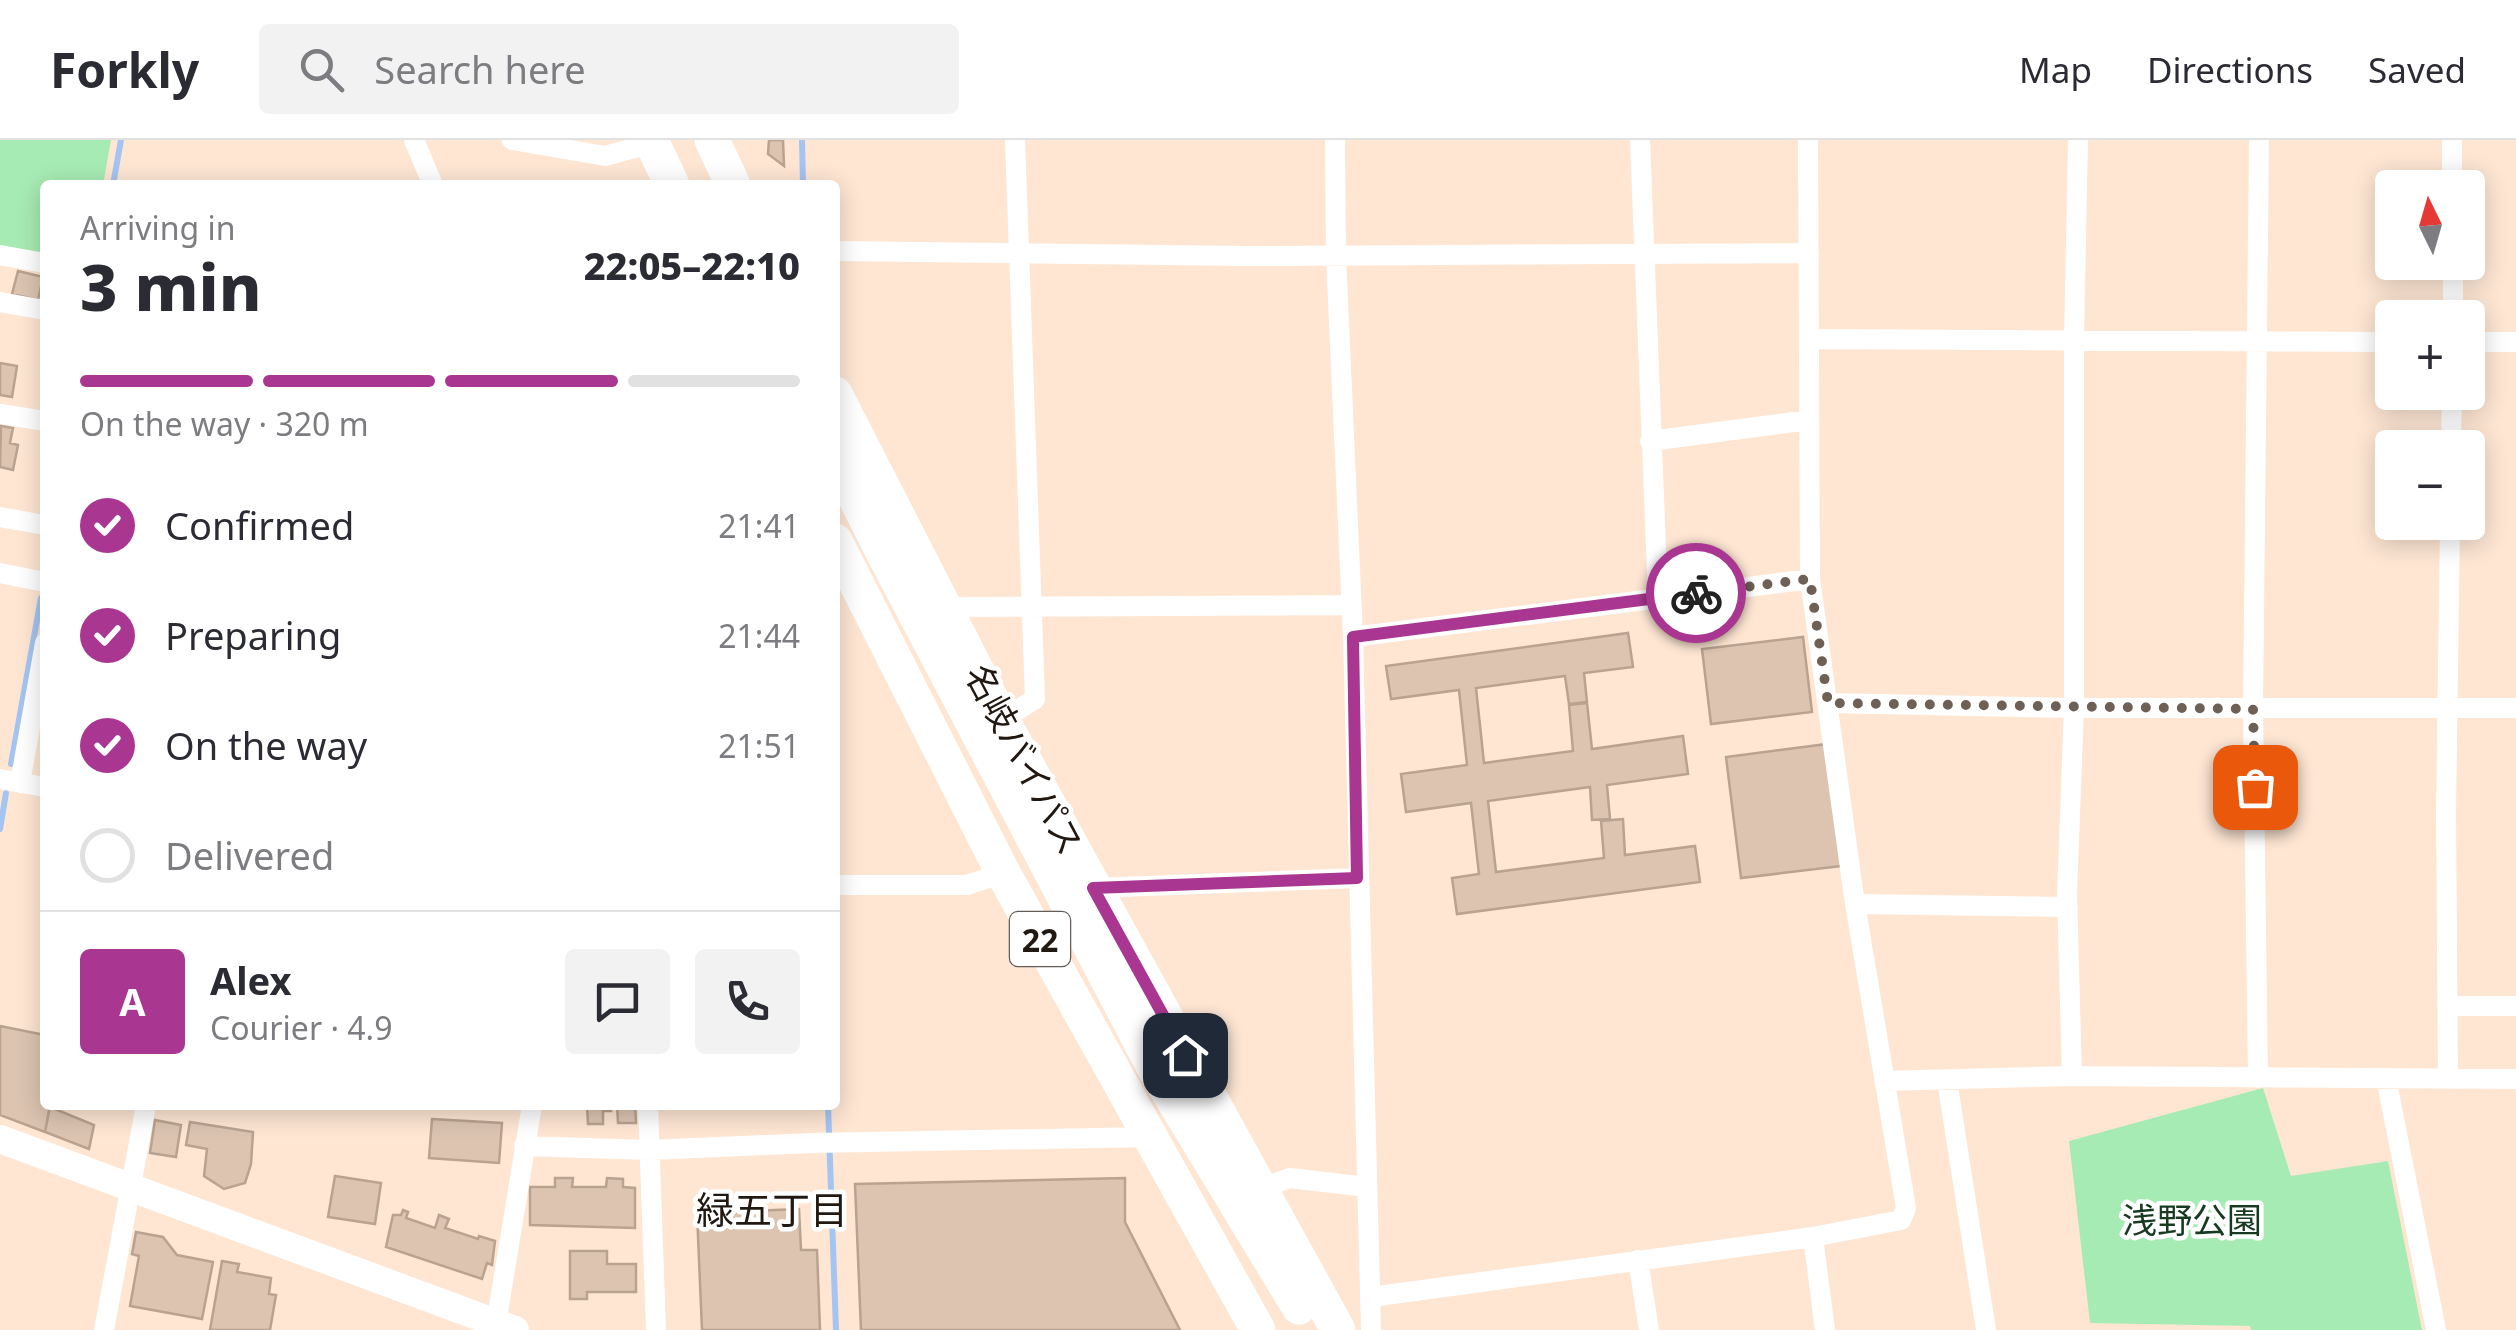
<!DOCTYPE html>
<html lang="en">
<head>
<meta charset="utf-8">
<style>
	:root { --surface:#fff; --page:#f2f2f3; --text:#2b2b33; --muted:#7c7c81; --line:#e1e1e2; --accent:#a93792 }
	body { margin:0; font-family:"Noto Sans","Noto Sans JP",sans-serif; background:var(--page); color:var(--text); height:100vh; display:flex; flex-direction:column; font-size:38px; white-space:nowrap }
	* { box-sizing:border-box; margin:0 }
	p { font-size:32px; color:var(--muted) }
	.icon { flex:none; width:55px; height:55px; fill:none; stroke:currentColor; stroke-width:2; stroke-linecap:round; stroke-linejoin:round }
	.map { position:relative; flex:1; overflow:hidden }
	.sheet { position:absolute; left:40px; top:40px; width:800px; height:930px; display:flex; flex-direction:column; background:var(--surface); border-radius:10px; box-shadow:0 5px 25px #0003 }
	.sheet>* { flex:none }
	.needle { width:65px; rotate:355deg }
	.tools { position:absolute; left:2375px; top:30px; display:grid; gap:20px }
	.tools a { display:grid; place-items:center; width:110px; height:110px; border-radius:10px; background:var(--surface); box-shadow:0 5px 25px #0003; font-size:50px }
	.pin { position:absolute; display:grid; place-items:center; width:85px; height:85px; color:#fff; margin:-42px; border-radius:20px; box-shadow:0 5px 15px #0006 }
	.courier { position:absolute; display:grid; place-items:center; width:100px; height:100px; margin:-50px; border:8px solid #a93792; border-radius:50%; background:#fff; color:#222; box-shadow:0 2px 12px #0007 }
	.overview em { font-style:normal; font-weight:800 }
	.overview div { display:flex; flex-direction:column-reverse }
	.overview { display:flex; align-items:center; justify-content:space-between; height:170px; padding:0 40px }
	h1 { font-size:65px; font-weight:800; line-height:75px }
	.bar { display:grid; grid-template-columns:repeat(4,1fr); gap:15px 10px; align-content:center; height:120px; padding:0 40px }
	.bar i { height:12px; border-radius:8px; background:var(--line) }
	.bar .active { background:var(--accent) }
	.bar p { grid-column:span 4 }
	.line { display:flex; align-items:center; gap:25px; padding:0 40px; border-top:2px solid var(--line) }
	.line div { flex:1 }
	.round { display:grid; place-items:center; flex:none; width:105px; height:105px; border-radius:10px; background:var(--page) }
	ol { padding:0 40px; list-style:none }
	li { display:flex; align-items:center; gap:30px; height:110px }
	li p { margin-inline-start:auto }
	li .icon { padding:10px; border-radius:50%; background:var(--accent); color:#fff; stroke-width:4 }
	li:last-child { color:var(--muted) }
	li i { width:55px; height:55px; border:5px solid var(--line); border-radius:50% }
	header { display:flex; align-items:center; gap:60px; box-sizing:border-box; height:140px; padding:0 50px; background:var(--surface); border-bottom:2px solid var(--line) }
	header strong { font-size:48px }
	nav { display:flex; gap:55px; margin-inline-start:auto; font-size:35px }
	.search { width:700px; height:90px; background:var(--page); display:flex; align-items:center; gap:25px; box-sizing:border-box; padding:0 35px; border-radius:10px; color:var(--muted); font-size:38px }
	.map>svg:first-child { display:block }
	.green { fill:#a7ebb4 }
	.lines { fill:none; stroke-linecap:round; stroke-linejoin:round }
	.stream { stroke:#a4c4f2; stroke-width:6 }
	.building { fill:#dcc4b1; stroke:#b9a290; stroke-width:2.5 }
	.street { stroke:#fff; stroke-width:20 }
	.secondary { stroke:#fff; stroke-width:28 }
	.highway { stroke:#fff; stroke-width:35 }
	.done { stroke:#6e6055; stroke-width:10; stroke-dasharray:0 18 }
	.route { stroke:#a93792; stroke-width:12 }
	.labels { text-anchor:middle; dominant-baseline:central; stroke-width:9; stroke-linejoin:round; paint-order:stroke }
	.shield { fill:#fff; stroke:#645d58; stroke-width:2.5 }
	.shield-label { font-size:32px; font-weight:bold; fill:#211811 }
	.street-label { font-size:35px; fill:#211811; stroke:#fff }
	.park-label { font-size:35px; fill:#183a21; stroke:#fff }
	.neighbourhood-label { font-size:38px; fill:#211811; stroke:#fff }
</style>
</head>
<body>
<header>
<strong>Forkly</strong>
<div class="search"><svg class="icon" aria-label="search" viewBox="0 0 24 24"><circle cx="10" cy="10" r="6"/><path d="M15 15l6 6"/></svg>Search here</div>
<nav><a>Map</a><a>Directions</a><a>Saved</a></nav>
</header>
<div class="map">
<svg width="2516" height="1190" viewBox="0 0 2516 1190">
	<rect width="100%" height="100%" fill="#fee6d3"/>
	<!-- green -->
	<path class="green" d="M0,0h111l-8,45h-58v78l-45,-8z
		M2263,948l28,88 97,-15 34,169h-171l-1,-4 -160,-3 -21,-182z"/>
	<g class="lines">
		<!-- stream -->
		<path class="stream" d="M802,0l1,45
			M113,45l8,-45
			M11,624l30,-166
			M0,689l6,-36
			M828,965l8,225"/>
	</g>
	<!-- building -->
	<path class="building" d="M769,0h14l1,26 -16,-12z
		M18,131l25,6 -5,23 -26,-6z
		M0,223l17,3 -5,31 -12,-2z
		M1,286l12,2 -3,15 8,2 -5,25 -13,-3z
		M1628,493l5,34 -49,6 3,29 -18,2 -4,-28 -89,12 8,75 89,-12 -4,-46 18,-2 5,46 91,-13 5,38 -81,11 3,34 -18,1 -2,-33 -102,14 8,71 108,-14 -3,-37 22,-2 2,36 70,-9 5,36 -243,32 -5,-36 27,-4 -8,-71 -65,9 -5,-38 66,-9 -8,-75 -68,9 -5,-33z
		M1803,497l9,75 -101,12 -9,-75z
		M1827,604l15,122 -101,12 -15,-121z
		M0,886l45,9v70h5l-5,27 -45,-17z
		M587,965h24v6h-8v13h-15z
		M617,965h18l1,18h-18z
		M50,967l44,18 -5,24 -44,-17z
		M432,979l70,4 -3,40 -70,-5z
		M155,980l26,5 -5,32 -26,-4z
		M190,982l63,10 -2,32 -6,19 -21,6 -20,-13 3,-27 -21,-4z
		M335,1036l46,7 -6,41 -47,-7z
		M555,1038h18l-1,9h34l1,-9 16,1v8l12,1v40l-105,-3v-38h25z
		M1125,1038v44l55,108h-319l-6,-146z
		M799,1069l2,41h16l3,80h-118l-5,-117z
		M403,1070l5,2 -2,6 29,10 4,-13 10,4 -4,9 33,11 1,-3 16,5 -3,24 -5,-2 -5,16 -96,-32 7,-32h8z
		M136,1092l27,5 14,18 36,7 -11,57 -72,-13 9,-50 -7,-2z
		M570,1111h37v13h29v28h-49v7h-17z
		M222,1121l17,3 -2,8 34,6 -2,16 7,1 -6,35h-60z"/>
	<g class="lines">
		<!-- street -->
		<path class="street" d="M414,0l19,45
			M512,0l93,16 47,-13
			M1335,0l1,115 17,382 18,693
			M1640,0l18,458
			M2452,0v48
			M835,111l414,5 560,-3
			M0,115l45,8
			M2453,122v56
			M0,162l45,8
			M1809,199l583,3
			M2468,202h48
			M0,274l45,7
			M1650,301l159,-21
			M2451,308l1,-56
			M0,377l45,8
			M0,433l45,9
			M946,467l405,-2
			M1353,497l457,-58
			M1828,563l246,5h442
			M1002,580l33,-21 -20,-559
			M0,639l45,8
			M20,643l25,-140
			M835,745h132l36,-12
			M1093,748l264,-10
			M1855,764l213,3
			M2447,866h69
			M2072,936l-5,-182 7,-186v-368l4,-200
			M2258,938l-5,-369 6,-569
			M2386,938l50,252
			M2448,939l-2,-266 4,-291
			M1947,940l39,250
			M1884,941l188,-5 444,3
			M648,965l8,225
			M524,1006l125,4 164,-7 337,-6
			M1258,1049l32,-11 77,9
			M1813,1097l12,93
			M1638,1120l11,70
			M1371,1157l442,-60 88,-17 5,-12 -51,-304 -45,-325 -2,-439
			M104,1190l42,-225
			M495,1190l37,-225"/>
		<!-- secondary -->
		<path class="secondary" d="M0,999l515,191"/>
		<!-- highway -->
		<path class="highway" d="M651,0l21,45
			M712,0l21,45
			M835,254l167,326 336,610
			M835,306l16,43 32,63 274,521 142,234
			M835,401l168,332 255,457"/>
	</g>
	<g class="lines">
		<!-- done -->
		<path class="done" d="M1696,453l114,-14 18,124 425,6 2,78"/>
		<!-- route -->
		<path class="route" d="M1185,915l-92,-167 264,-10 -4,-241 343,-44"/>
	</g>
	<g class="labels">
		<!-- shield labels -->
		<rect class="shield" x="1010" y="772" width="60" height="54" rx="8"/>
		<g class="shield-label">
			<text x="1040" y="799">22</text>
		</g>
		<!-- street labels -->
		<g class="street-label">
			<text transform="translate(1025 619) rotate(62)">名岐バイパス</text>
		</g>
		<!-- park labels -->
		<g class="park-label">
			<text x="2192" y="1079">浅野公園</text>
		</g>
		<!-- neighbourhood labels -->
		<g class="neighbourhood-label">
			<text x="772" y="1069">緑五丁目</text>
		</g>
	</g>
</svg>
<div class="tools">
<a><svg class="needle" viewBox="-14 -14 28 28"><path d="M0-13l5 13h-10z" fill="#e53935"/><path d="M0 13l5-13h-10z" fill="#7c7c81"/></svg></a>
<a>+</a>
<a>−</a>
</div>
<div class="pin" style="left:2255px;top:647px;background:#ea580c"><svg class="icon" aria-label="bag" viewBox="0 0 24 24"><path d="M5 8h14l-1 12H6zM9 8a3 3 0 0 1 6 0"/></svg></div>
<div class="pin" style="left:1185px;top:915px;background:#1f2937"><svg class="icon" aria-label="home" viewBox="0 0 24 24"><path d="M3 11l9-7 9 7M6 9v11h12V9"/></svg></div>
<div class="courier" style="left:1696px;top:453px"><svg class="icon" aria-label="bike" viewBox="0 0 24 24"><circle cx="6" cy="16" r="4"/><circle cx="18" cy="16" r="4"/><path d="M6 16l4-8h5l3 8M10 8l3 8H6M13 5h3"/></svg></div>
<section class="sheet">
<div class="overview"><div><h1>3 min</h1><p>Arriving in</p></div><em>22:05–22:10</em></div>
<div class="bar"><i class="active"></i><i class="active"></i><i class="active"></i><i></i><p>On the way · 320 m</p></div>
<ol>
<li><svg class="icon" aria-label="check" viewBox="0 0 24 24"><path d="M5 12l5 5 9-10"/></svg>Confirmed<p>21:41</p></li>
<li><svg class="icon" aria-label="check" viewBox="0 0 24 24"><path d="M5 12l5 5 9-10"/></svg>Preparing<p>21:44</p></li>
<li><svg class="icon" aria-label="check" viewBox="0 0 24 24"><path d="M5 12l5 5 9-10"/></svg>On the way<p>21:51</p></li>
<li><i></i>Delivered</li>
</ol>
<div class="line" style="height:180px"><b class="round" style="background:var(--accent);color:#fff">A</b><div><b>Alex</b><p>Courier · 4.9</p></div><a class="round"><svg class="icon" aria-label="chat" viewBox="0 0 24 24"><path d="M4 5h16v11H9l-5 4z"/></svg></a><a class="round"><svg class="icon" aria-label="phone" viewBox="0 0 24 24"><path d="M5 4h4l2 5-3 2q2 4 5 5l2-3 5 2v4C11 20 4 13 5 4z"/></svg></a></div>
</section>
</div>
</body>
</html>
